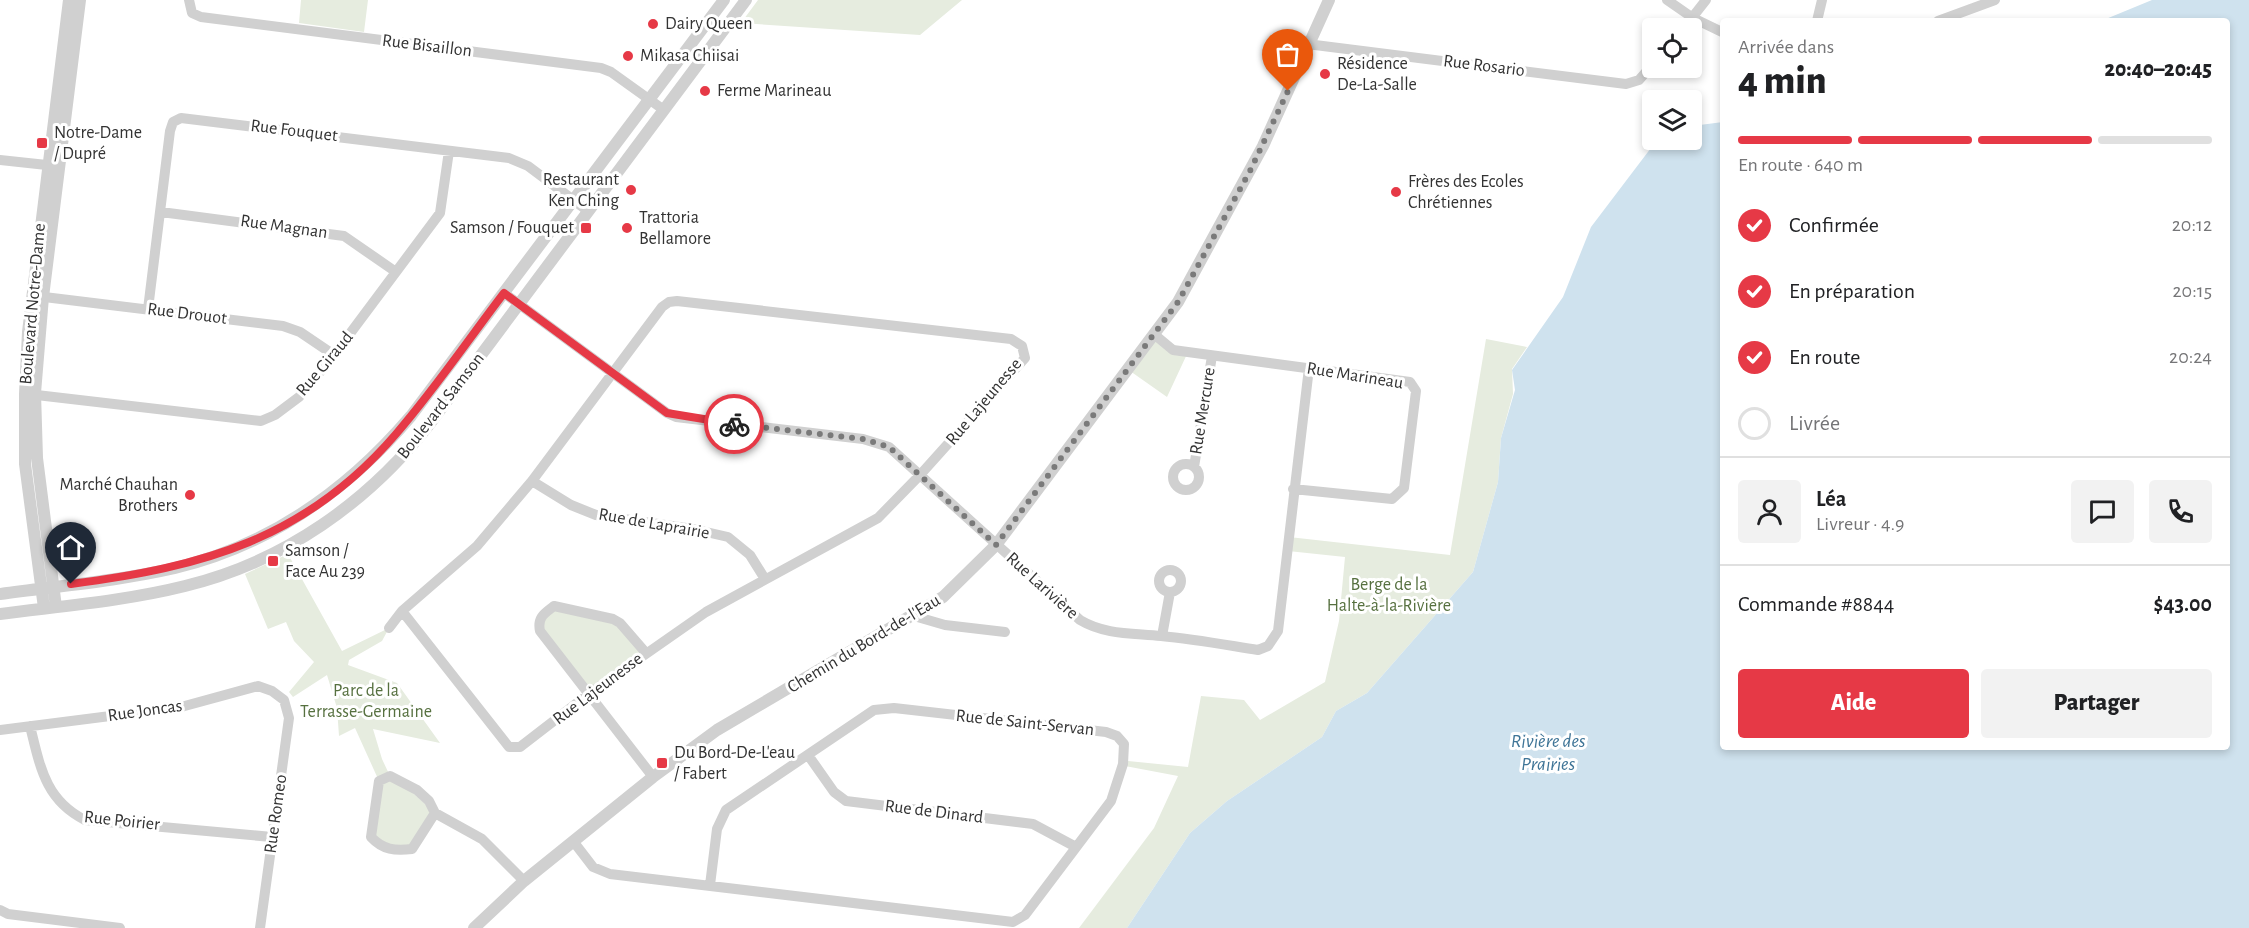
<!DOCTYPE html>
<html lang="fr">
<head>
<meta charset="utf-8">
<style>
	:root { --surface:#fff; --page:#f2f2f2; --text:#202124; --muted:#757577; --line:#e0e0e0; --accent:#e63946 }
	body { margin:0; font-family:"Alegreya Sans",sans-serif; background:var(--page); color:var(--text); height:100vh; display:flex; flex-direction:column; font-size:22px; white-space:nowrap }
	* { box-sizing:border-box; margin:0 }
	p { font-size:20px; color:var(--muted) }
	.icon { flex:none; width:33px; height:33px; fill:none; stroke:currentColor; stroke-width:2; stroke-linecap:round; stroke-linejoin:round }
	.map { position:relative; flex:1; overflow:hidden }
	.drawer { position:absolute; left:1720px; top:18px; width:510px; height:732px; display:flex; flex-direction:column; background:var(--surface); border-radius:6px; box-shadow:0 3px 9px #0003 }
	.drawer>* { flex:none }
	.controls { position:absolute; left:1642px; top:18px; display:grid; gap:12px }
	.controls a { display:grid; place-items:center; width:60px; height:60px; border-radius:6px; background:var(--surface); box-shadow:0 3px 9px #0003; font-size:30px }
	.pin { position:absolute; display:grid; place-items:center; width:51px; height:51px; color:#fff; margin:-62px -26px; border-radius:50% 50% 50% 0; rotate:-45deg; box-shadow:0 0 6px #0007 }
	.pin .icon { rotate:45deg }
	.courier { position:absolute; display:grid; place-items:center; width:60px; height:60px; margin:-30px; border:4px solid #e63946; border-radius:50%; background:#fff; color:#222; box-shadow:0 2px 8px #0007 }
	.head em { font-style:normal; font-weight:800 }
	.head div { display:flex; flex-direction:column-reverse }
	.head { display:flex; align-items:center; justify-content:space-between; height:102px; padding:0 18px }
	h1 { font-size:39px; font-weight:800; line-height:45px }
	.bar { display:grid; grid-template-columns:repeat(4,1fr); gap:9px 6px; align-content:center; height:72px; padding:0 18px }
	.bar i { height:8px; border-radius:4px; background:var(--line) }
	.bar .selected { background:var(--accent) }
	.bar p { grid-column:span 4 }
	.line { display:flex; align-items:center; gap:15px; padding:0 18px; border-top:2px solid var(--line) }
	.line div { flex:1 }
	.round { display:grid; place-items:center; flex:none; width:63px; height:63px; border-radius:6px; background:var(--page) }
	ol { padding:0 18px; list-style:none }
	li { display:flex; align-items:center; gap:18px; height:66px }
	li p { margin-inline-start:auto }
	li .icon { padding:6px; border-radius:50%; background:var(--accent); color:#fff; stroke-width:4 }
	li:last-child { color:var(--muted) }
	li i { width:33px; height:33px; border:3px solid var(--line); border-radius:50% }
	.button { display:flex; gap:12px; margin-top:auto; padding:12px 18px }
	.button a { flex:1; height:69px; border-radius:6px; background:var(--accent); color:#fff; font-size:24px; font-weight:800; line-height:69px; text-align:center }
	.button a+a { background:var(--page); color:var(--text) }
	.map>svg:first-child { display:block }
	.green { fill:#e6ecdf }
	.water { fill:#cfe2ee }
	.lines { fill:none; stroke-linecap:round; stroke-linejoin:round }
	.minor { stroke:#d0d0d0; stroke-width:10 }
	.tertiary { stroke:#d0d0d0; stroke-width:12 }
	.done { stroke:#7a7a7a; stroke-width:6; stroke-dasharray:0 10.8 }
	.route { stroke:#e63946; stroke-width:8 }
	.poi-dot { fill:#e63946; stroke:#fff; stroke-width:2 }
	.labels { text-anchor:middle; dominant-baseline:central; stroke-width:6; stroke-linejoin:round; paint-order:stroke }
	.poi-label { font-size:18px; fill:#333; stroke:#fff; text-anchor:start }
	.street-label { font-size:18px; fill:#333; stroke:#fff }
	.park-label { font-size:18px; fill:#56703f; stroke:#fff }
	.water-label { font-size:20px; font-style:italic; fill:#3f7597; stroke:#fff }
</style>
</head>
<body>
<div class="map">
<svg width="2249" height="928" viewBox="0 0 2249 928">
	<rect width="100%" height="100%" fill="#fff"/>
	<!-- green -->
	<path class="green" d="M301,0h67l-4,32 -65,-9z
		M758,0h204l-42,35 -179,-12z
		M1155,335l33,17 -21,45 -37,-26z
		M1486,339l41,8 -15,22 1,25 -12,44 -3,44 -25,90 -106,121 -31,18 -14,26 -95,64 -37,32 -63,95h-48l75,-100 24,-52 -53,-10 3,-5 60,6 13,-71 43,4 16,20 65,-38 14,-61 6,-64 -57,-6 1,-14 161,18z
		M288,554l54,97 47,-23 -7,13 -33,19 -1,5 49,18 43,60 -67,-14 9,30 8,17 10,5 35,32 -23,36 -16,2 -25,-14 8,-56 -24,-53 -16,8 -2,-28 -10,-33 -34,22 -4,-5 25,-30 -20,-21 -8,-19 -18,7 -23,-55z
		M554,606l59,13 33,34 -56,40 -50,-62v-14z"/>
	<!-- water -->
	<path class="water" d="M2152,0h97v928h-1122l63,-95 37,-32 95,-64 14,-26 31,-18 106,-121 25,-90 3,-44 14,-48 -3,-20 51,-73 28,-70 66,-87h35v-14l31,-4 1,625h504v-726h-127z"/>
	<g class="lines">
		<!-- minor -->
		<path class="minor" d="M189,0l3,13 9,4 400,51 10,4 53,38
			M1667,0l26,18 31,15
			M1817,21l5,-21
			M1938,21l57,-21
			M1684,28l22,-28
			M1307,44l319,40 13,-4 14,-16
			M0,160l56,6
			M161,212l183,24 52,36
			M504,293l163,120 9,4 187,22 26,8 191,173c25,15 53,13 81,16 33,3 65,9 97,14l10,-4 10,-15 31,-263
			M36,296l247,30 17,6 34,23
			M677,301l334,38 11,7 3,12 -105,117 -42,43 -172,94 -116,81 -70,54h-11l-107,-136 75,-65 55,-65 130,-174 7,-5z
			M148,309l22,-178 3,-9 8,-4 328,40 19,8 60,45
			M1155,335l18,15 237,32 6,9 -12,97 -12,11 -99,-10
			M28,394l233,27 14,-6 24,-18 35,-42 106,-142 9,-62
			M1173 477a13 13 0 1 1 26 0a13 13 0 1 1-26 0Z
			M1194,467l18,-111
			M532,481l39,24 25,10 97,14 35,8 22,18 15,24
			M1159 581a11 11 0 1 1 22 0a11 11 0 1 1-22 0Z
			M914,616l31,9 60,7
			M389,628l13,-17
			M1162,636l8,-44
			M646,653l-26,-30 -7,-4 -59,-13c-9,7 -17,11 -14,25l113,146
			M30,726c10,40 15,74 55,94l187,17
			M0,730l181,-23 77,-21 14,5 12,9 5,18 -29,210
			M808,755l26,37 12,9 187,23 43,23
			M435,813l-23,36c-17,2 -29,1 -41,-12l8,-56 11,-5 27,14 12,11 6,12 47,26 42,42
			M573,841l20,26 17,7 403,48 12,-7 86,-114 12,-37 1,-20 -7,-8 -11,-4 -212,-24 -20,2 -148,100 -9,19 -7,56
			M0,910l8,4 112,14"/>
		<!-- tertiary -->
		<path class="tertiary" d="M0,594c58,-8 118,-13 175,-26 96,-23 173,-78 236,-152l313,-416
			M56,607l-19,-149 -2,-65 8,-96 37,-297
			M44,608l-19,-144v-70l3,-62 41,-332
			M0,614c62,-8 125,-13 185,-28 99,-24 184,-84 246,-164l315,-422
			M474,928l50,-47 129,-104 64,-47 226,-133 53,-52 182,-243 85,-156 66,-146"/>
	</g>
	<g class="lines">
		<!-- done -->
		<path class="done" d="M734,424l129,15 26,8 107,98 182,-243 72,-131 38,-80"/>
		<!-- route -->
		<path class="route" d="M71,584c132,-17 235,-45 325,-150 39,-45 72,-94 108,-141l163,120 67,11"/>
	</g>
	<!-- markers -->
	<g class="poi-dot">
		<circle cx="653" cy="24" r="6"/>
		<circle cx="628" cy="56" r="6"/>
		<circle cx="1325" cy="74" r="6"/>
		<circle cx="705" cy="91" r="6"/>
		<rect x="36" y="137" width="12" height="12" rx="3"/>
		<circle cx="631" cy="190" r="6"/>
		<circle cx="1396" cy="192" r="6"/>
		<rect x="580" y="222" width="12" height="12" rx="3"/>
		<circle cx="627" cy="228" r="6"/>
		<circle cx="190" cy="495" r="6"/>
		<rect x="267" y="555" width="12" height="12" rx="3"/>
		<rect x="656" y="757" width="12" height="12" rx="3"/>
	</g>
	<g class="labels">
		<!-- poi labels -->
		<g class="poi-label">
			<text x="665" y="24">Dairy Queen</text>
			<text x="640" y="56">Mikasa Chiisai</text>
			<text x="1337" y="64">Résidence<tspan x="1337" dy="21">De-La-Salle</tspan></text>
			<text x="717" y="91">Ferme Marineau</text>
			<text x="54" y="133">Notre-Dame<tspan x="54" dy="21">/ Dupré</tspan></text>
			<text x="619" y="180" text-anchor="end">Restaurant<tspan x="619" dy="21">Ken Ching</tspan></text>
			<text x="1408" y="182">Frères des Ecoles<tspan x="1408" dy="21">Chrétiennes</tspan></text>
			<text x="639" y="218">Trattoria<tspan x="639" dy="21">Bellamore</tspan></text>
			<text x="574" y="228" text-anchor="end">Samson / Fouquet</text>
			<text x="178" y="485" text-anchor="end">Marché Chauhan<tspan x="178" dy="21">Brothers</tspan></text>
			<text x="285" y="551">Samson /<tspan x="285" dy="21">Face Au 239</tspan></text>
			<text x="674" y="753">Du Bord-De-L'eau<tspan x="674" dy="21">/ Fabert</tspan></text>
		</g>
		<!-- street labels -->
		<g class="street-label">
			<text transform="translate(427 46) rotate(7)">Rue Bisaillon</text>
			<text transform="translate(1484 66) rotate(7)">Rue Rosario</text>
			<text transform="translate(294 131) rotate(7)">Rue Fouquet</text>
			<text transform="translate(284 227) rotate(8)">Rue Magnan</text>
			<text transform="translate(33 304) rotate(-85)">Boulevard Notre-Dame</text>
			<text transform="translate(187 314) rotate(7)">Rue Drouot</text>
			<text transform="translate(325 364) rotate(-50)">Rue Giraud</text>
			<text transform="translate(1355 376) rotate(9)">Rue Marineau</text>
			<text transform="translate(984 402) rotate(-50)">Rue Lajeunesse</text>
			<text transform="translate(441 406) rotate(-52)">Boulevard Samson</text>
			<text transform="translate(1203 411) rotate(-81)">Rue Mercure</text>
			<text transform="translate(654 524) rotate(10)">Rue de Laprairie</text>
			<text transform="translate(1042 586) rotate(42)">Rue Larivière</text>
			<text transform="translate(864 644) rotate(-31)">Chemin du Bord-de-l'Eau</text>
			<text transform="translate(598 689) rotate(-37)">Rue Lajeunesse</text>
			<text transform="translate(145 711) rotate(-8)">Rue Joncas</text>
			<text transform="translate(1025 723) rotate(6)">Rue de Saint-Servan</text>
			<text transform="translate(934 812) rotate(7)">Rue de Dinard</text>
			<text transform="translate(276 814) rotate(-82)">Rue Romeo</text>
			<text transform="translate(122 821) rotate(6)">Rue Poirier</text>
		</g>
		<!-- park labels -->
		<g class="park-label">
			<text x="1389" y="585">Berge de la<tspan x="1389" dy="21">Halte-à-la-Rivière</tspan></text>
			<text x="366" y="691">Parc de la<tspan x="366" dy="21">Terrasse-Germaine</tspan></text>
		</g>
		<!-- water labels -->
		<g class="water-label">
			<text x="1548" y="741">Rivière des<tspan x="1548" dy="23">Prairies</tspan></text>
		</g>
	</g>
</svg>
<div class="controls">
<a><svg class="icon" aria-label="locate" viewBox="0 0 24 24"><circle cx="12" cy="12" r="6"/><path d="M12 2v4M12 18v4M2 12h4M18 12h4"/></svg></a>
<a><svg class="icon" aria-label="layers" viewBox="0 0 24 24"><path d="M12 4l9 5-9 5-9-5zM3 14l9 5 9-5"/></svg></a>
</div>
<div class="pin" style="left:1288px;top:91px;background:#ea580c"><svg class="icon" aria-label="bag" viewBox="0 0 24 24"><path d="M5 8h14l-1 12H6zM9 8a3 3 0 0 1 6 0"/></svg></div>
<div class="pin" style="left:71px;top:584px;background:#1f2937"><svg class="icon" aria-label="home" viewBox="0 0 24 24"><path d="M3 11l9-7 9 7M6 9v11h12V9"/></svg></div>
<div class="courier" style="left:734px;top:424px"><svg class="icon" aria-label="bike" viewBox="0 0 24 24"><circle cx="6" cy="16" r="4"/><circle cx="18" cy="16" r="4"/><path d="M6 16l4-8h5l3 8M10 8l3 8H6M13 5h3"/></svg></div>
<section class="drawer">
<div class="head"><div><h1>4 min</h1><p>Arrivée dans</p></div><em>20:40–20:45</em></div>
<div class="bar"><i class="selected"></i><i class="selected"></i><i class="selected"></i><i></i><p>En route · 640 m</p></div>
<ol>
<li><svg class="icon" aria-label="check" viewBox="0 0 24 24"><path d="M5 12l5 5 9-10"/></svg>Confirmée<p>20:12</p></li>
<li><svg class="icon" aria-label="check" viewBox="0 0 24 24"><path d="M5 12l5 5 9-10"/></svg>En préparation<p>20:15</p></li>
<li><svg class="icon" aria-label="check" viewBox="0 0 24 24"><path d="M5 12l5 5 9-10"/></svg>En route<p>20:24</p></li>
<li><i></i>Livrée</li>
</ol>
<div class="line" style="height:108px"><a class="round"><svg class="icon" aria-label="person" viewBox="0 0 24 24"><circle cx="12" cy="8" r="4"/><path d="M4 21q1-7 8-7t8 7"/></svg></a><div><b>Léa</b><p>Livreur · 4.9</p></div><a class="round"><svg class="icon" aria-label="chat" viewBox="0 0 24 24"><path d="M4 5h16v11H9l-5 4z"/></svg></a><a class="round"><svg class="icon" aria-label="phone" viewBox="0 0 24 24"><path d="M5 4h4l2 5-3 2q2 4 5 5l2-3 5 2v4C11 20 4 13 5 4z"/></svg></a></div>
<div class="line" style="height:78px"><div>Commande #8844</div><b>$43.00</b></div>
<div class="button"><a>Aide</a><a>Partager</a></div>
</section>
</div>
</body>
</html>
